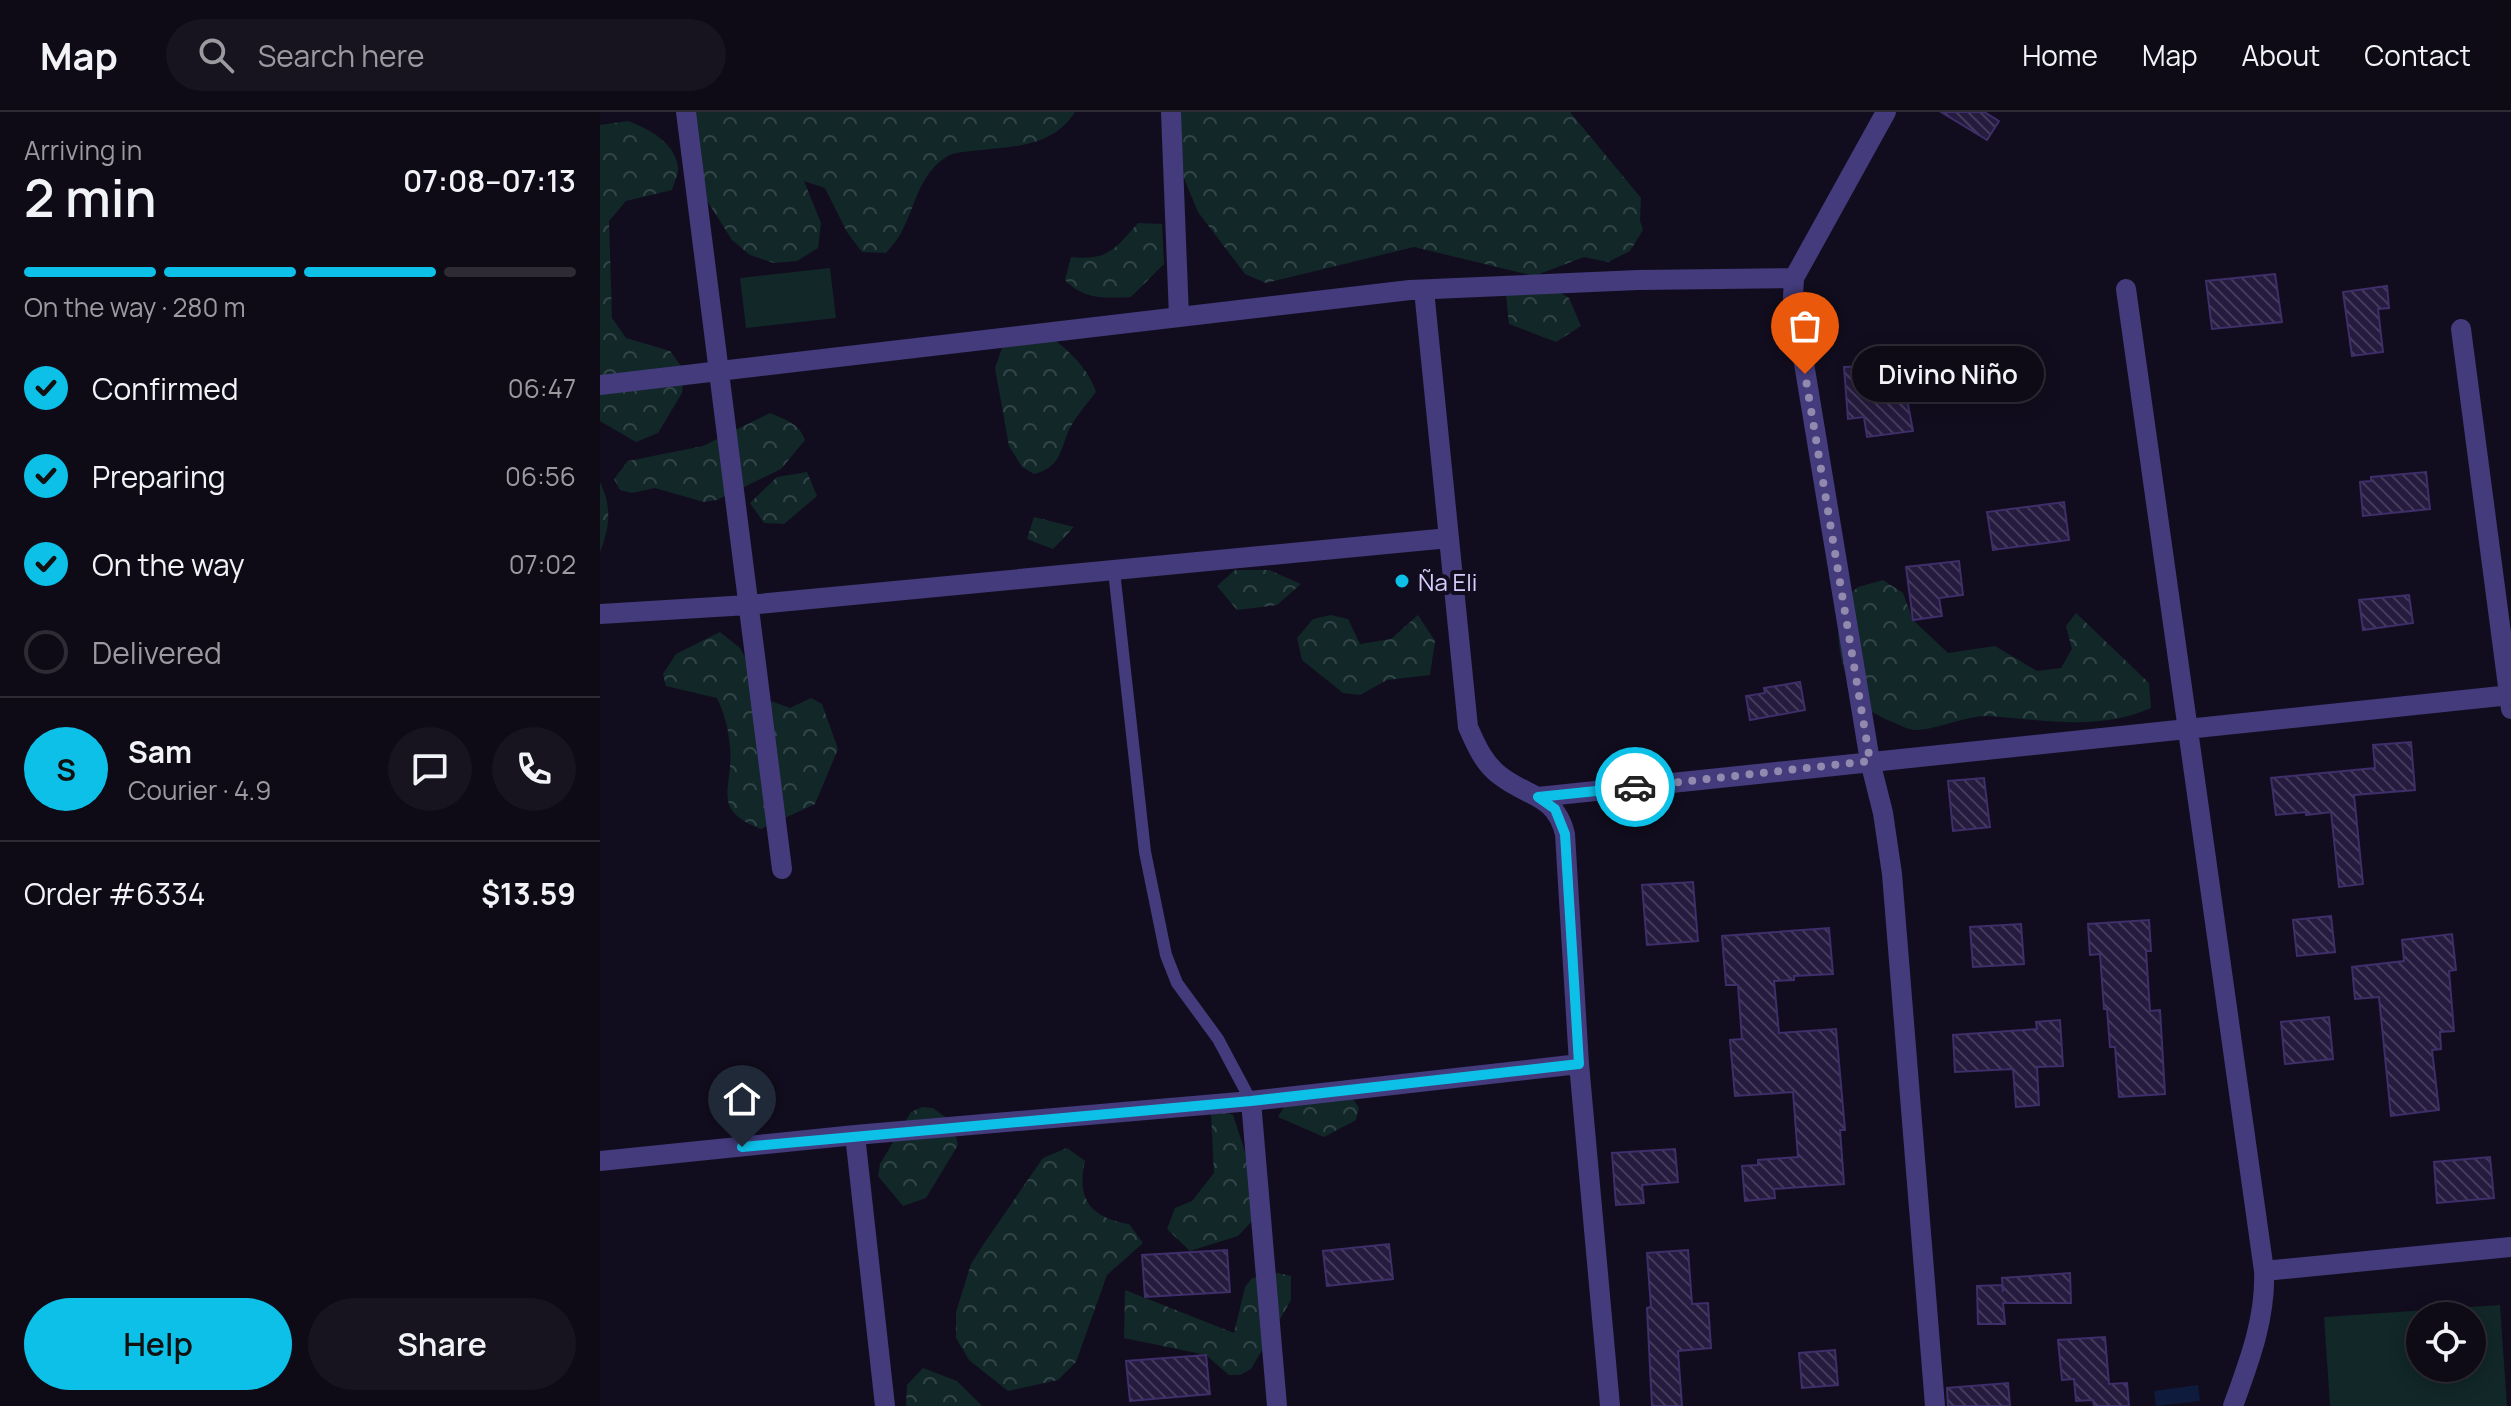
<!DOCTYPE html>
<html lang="en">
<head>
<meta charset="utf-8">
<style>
	:root { --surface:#0e0a16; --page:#17131f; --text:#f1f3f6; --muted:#9b9aa1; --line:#2e2b35; --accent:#0dc0e8 }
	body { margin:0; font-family:Manrope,sans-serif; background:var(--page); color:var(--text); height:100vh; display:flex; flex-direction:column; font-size:30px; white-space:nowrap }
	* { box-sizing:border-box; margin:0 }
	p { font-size:26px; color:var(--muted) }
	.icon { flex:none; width:44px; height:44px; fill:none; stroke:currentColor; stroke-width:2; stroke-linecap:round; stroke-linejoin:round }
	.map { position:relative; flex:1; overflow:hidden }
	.sheet { display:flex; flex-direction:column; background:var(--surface); width:600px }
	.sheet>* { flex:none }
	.buttons { position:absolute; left:1806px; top:1190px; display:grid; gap:16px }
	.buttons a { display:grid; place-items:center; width:80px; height:80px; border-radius:50%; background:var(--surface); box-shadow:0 4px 20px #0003,0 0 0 2px var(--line); font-size:40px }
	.pin { position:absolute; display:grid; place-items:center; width:68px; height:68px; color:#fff; margin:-82px -34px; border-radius:50% 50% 50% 0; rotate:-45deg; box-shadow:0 0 8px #0007 }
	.pin .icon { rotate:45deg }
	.courier { position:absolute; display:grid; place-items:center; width:80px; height:80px; margin:-40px; border:6px solid #0dc0e8; border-radius:50%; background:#fff; color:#222; box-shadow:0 2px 10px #0007 }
	.bubble { position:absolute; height:56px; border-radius:28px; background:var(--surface); box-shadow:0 4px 20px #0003,0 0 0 2px var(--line); font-size:26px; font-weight:600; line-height:56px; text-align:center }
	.head em { font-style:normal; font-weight:600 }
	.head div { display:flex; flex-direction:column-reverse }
	.head { display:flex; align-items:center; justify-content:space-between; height:136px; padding:0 24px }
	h1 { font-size:52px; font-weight:600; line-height:60px }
	.bar { display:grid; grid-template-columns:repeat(4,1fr); gap:12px 8px; align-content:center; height:96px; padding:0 24px }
	.bar i { height:10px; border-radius:6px; background:var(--line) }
	.bar .current { background:var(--accent) }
	.bar p { grid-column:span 4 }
	.line { display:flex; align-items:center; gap:20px; padding:0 24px; border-top:2px solid var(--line) }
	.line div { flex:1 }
	.round { display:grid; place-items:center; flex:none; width:84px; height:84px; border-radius:42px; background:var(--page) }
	ol { padding:0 24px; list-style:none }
	li { display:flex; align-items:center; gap:24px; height:88px }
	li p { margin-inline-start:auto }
	li .icon { padding:8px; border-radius:50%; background:var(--accent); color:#111; stroke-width:4 }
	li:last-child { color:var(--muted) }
	li i { width:44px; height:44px; border:4px solid var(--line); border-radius:50% }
	.button { display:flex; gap:16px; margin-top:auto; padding:16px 24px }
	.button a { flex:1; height:92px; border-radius:48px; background:var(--accent); color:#111; font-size:32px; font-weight:600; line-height:92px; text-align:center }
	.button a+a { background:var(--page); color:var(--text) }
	header { display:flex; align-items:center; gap:48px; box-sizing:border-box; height:112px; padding:0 40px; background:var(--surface); border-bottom:2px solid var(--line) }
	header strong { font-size:38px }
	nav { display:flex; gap:44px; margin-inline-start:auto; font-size:28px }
	.search { width:560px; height:72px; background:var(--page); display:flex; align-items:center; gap:20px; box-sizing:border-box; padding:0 28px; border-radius:44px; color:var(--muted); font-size:30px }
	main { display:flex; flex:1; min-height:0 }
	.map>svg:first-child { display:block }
	.green { fill:#112728; fill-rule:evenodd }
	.forest { fill:url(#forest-crowns) }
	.water { fill:#0e1b3d }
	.building { fill:url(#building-back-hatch); stroke:#3e2e69; stroke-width:2 }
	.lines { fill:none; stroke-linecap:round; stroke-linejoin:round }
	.service { stroke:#433b7b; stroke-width:12 }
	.minor { stroke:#433b7b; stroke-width:20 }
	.done { stroke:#928aae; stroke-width:8; stroke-dasharray:0 14.4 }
	.route { stroke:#0dc0e8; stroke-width:10 }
	.poi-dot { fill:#0dc0e8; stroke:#120d1e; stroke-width:3 }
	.labels { text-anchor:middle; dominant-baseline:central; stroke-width:8; stroke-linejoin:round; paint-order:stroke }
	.poi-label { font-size:24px; fill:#d7cdfc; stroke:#120d1e; text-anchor:start }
</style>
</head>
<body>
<header>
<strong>Map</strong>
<div class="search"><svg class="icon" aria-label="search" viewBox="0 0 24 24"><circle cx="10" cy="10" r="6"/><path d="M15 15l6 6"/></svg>Search here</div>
<nav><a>Home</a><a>Map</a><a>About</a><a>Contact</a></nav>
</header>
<main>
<section class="sheet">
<div class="head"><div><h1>2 min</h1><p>Arriving in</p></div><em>07:08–07:13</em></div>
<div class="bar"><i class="current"></i><i class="current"></i><i class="current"></i><i></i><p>On the way · 280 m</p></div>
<ol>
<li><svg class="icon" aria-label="check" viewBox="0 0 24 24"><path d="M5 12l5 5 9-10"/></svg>Confirmed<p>06:47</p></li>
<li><svg class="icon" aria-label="check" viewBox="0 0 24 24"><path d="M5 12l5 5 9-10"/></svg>Preparing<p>06:56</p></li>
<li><svg class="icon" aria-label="check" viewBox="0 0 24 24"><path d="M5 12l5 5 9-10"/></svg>On the way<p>07:02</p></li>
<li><i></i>Delivered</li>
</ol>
<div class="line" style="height:144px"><b class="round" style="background:var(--accent);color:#111">S</b><div><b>Sam</b><p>Courier · 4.9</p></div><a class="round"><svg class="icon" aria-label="chat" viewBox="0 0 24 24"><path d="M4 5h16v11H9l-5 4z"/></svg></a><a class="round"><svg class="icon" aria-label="phone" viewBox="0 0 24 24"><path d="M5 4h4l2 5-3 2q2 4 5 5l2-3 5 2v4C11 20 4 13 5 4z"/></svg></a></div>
<div class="line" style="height:104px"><div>Order #6334</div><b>$13.59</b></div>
<div class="button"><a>Help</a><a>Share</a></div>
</section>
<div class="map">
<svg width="1911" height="1294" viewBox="0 0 1911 1294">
	<defs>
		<pattern id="forest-crowns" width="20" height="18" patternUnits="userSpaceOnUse" patternTransform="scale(2)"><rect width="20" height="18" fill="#112728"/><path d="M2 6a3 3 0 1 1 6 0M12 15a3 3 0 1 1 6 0" fill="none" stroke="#334548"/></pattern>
		<pattern id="building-back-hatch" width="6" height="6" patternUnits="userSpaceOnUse" patternTransform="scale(2)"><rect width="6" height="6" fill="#251b3e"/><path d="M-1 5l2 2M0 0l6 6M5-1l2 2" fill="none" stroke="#443b5b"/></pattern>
	</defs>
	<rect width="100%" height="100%" fill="#120d1e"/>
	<!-- green -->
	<path class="green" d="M230,156l6,50 -90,10 -6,-50z
		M1900,1193l7,101h-177l-6,-89zM1872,1204v52h-52v-52z"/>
	<!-- forest -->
	<path class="forest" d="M96,0h379c-24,37 -64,34 -103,39 -8,1 -18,1 -24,5 -30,18 -32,50 -47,77 -4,7 -10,14 -15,20l-24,-1 -15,-20 -22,-44 -21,-7 17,42 -3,25 -21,13 -23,2 -24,-8 -18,-15 -26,-41 -11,-72z
		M580,0h390l71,86 -1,23 3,9 -13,21 -22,11 -24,-5 -50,19 -120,-29 -148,36 -21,-9 -47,-62 -20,-48z
		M28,9c21,8 45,20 50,45 1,7 -4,17 -6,24l-46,11 -17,20 3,97 14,20 44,13 14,19 -2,23 -24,40 -22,9 -36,-21v-296z
		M538,111l24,1 2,40 -33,33c-26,1 -47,3 -66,-17l6,-23c37,4 44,-8 67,-34z
		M942,170l27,16 12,28 -25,16 -47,-18 -3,-29z
		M440,217c22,16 47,35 56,63 -9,12 -21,25 -27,38 -10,22 -8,37 -35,44l-12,-7 -13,-21 -14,-78 8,-23z
		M170,301c16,7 29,10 35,27l-24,29 -64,31 -13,2 -49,-14 -23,5 -12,-3 -6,-11 14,-18 75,-15z
		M207,360l10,24 -33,28 -20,-1 -14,-20 27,-26z
		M0,370c12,25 10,45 0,70z
		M434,405l40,10 -21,22 -26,-10z
		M635,458h34l32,14 -24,21 -40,5 -20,-24z
		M1283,468l20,13 10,27 35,33 47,-7 42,25 24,-3 11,-19 -6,-23 10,-13 73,70 2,25c-52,23 -106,12 -161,8 -24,-1 -48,12 -72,14 -9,1 -20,-6 -28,-9 -48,-19 -55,-72 -51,-118l19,-16z
		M731,503l17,4 12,25 31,-5 27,-24 17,26 -5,34 -43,5 -27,15 -17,-2 -41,-33 -5,-22 16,-19z
		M120,520l20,16 28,52 22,8 21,-10 11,6 16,45 -23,55 -54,25c-52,-20 -27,-41 -31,-82 -1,-17 -6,-35 -13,-49l-51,-12 -3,-12 13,-20z
		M749,981l10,15 -3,12 -32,17 -46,-20 6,-10z
		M322,995l11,1 19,14 6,23 -32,53 -23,8 -25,-30 2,-12 31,-52z
		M625,1000l8,3 21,64v40l-16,17 -48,15 -23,-22 8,-21 17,-7 22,-28 -3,-60z
		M467,1036l18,13c-9,39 6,57 44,63l14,19 -36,32 -31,87 -18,18 -50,11 -39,-31 -13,-22v-26l15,-48 14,-22 58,-84z
		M678,1161l13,3v24l-40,69 -11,6h-11l-23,-20 -82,-17 1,-48 109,43 11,-46 7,-9z
		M323,1256l34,13 25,25h-76l1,-21z"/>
	<!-- water -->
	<path class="water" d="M1598,1273l2,16 -44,5 -2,-15z"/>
	<!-- building -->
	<path class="building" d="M1341,0h43l15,9 -12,19z
		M1675,162l7,48 -70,7 -6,-48z
		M1787,174l2,22 -11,1 5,43 -31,4 -9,-64z
		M1310,253l1,34h-4l6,32 -46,6 -3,-20 -16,2 -4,-52z
		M1826,360l4,37 -67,7 -3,-34 11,-1v-4z
		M1464,390l5,38 -76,10 -6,-38z
		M1359,449l4,34 -24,3 3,18 -29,4 -7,-53z
		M1809,483l4,28 -50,7 -4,-30z
		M1200,570l5,28 -55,10 -4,-24 19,-3 -1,-5z
		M1811,630l4,48 -61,5 9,89 -24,3 -8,-75 -25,3v-3l-30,3 -5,-37 104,-10 -2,-23z
		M1384,666l6,49 -37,4 -5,-50z
		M1093,770l5,59 -51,4 -5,-60z
		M1731,804l4,36 -38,4 -4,-36z
		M1549,808l2,31h-5l4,60 10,-1 5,84 -46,3 -4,-50h-5l-3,-38h-3l-4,-55 -10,1 -2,-31z
		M1421,812l3,40 -51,3 -3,-40z
		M1229,816l4,46 -39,2v4l-20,1 5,52 57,-4 9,101h-5l4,54 -70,5 1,9 -30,3 -3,-35 16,-1v-5l40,-3 -5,-65 -58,4 -5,-56 12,-1 -4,-54h-12l-4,-49z
		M1852,822l4,36 -7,1 5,60 -14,1 1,17 -9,1 7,60 -48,6 -12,-119 -24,2 -3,-32 52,-6 -2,-21z
		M1729,905l4,42 -48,5 -4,-42z
		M1460,908l3,46 -26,1 2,38 -23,2 -3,-38 -58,3 -2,-37 84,-6 -1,-7z
		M1075,1037l3,33 -36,3 2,18 -28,2 -4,-52z
		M1890,1045l4,41 -57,5 -3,-41z
		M789,1132l4,35 -66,7 -4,-35z
		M627,1138l3,42 -85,5 -3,-42z
		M1088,1138l4,54 16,-1 3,45 -33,3 4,55h-30l-5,-98 4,-1 -4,-54z
		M1470,1161l1,30h-68l2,21h-27l-1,-38 25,-1 1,7 -1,-14z
		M1505,1225l4,47 18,-1 2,23h-35l-1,-6 -17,1 -2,-22 -12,1 -4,-40z
		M1235,1238l3,35 -36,3 -3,-35z
		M606,1243l4,39 -80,7 -4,-40z
		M1408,1271l2,23h-62l-1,-18z"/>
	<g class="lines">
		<!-- service -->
		<path class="service" d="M514,459l31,281 21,103 11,28 41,56 33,62"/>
		<!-- minor -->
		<path class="minor" d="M86,0l96,757
			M571,0l8,205
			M1286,0l-92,166 -1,19 77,464 13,52 9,61 43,532
			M1526,177l138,982c2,47 -15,91 -31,135
			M824,178l44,437c8,18 15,35 30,47 29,24 57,19 67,60l14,230 31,342
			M1861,217l50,380
			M0,273l810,-95 228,-10 156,-2
			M0,502l148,-9 701,-67
			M938,685l973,-102
			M651,989l26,305
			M255,1023l30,271
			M0,1049l255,-26 396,-34 328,-37
			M1664,1159l247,-24"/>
	</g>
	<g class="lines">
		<!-- done -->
		<path class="done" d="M1035,675l235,-26 -65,-387"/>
		<!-- route -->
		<path class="route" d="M142,1035l509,-46 328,-37 -14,-230 -10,-25 -17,-12 97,-10"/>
	</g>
	<!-- markers -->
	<circle class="poi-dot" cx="802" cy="469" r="8"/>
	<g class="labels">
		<!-- poi labels -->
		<g class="poi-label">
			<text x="818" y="469">Ña Eli</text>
		</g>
	</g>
</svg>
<div class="buttons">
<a><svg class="icon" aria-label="locate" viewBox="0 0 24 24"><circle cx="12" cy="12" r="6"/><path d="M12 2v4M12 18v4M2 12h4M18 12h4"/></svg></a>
</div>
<div class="pin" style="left:1205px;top:262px;background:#ea580c"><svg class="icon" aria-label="bag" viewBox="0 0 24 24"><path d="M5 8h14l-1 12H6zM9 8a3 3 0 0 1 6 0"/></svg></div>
<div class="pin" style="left:142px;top:1035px;background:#1f2937"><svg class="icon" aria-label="home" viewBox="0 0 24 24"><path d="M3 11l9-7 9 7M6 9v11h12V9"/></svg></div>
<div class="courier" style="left:1035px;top:675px"><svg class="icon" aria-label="car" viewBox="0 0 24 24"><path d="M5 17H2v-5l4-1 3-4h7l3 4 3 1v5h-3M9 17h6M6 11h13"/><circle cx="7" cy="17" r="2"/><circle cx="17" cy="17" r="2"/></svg></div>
<div class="bubble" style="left:1252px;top:234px;width:192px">Divino Niño</div>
</div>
</main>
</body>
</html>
